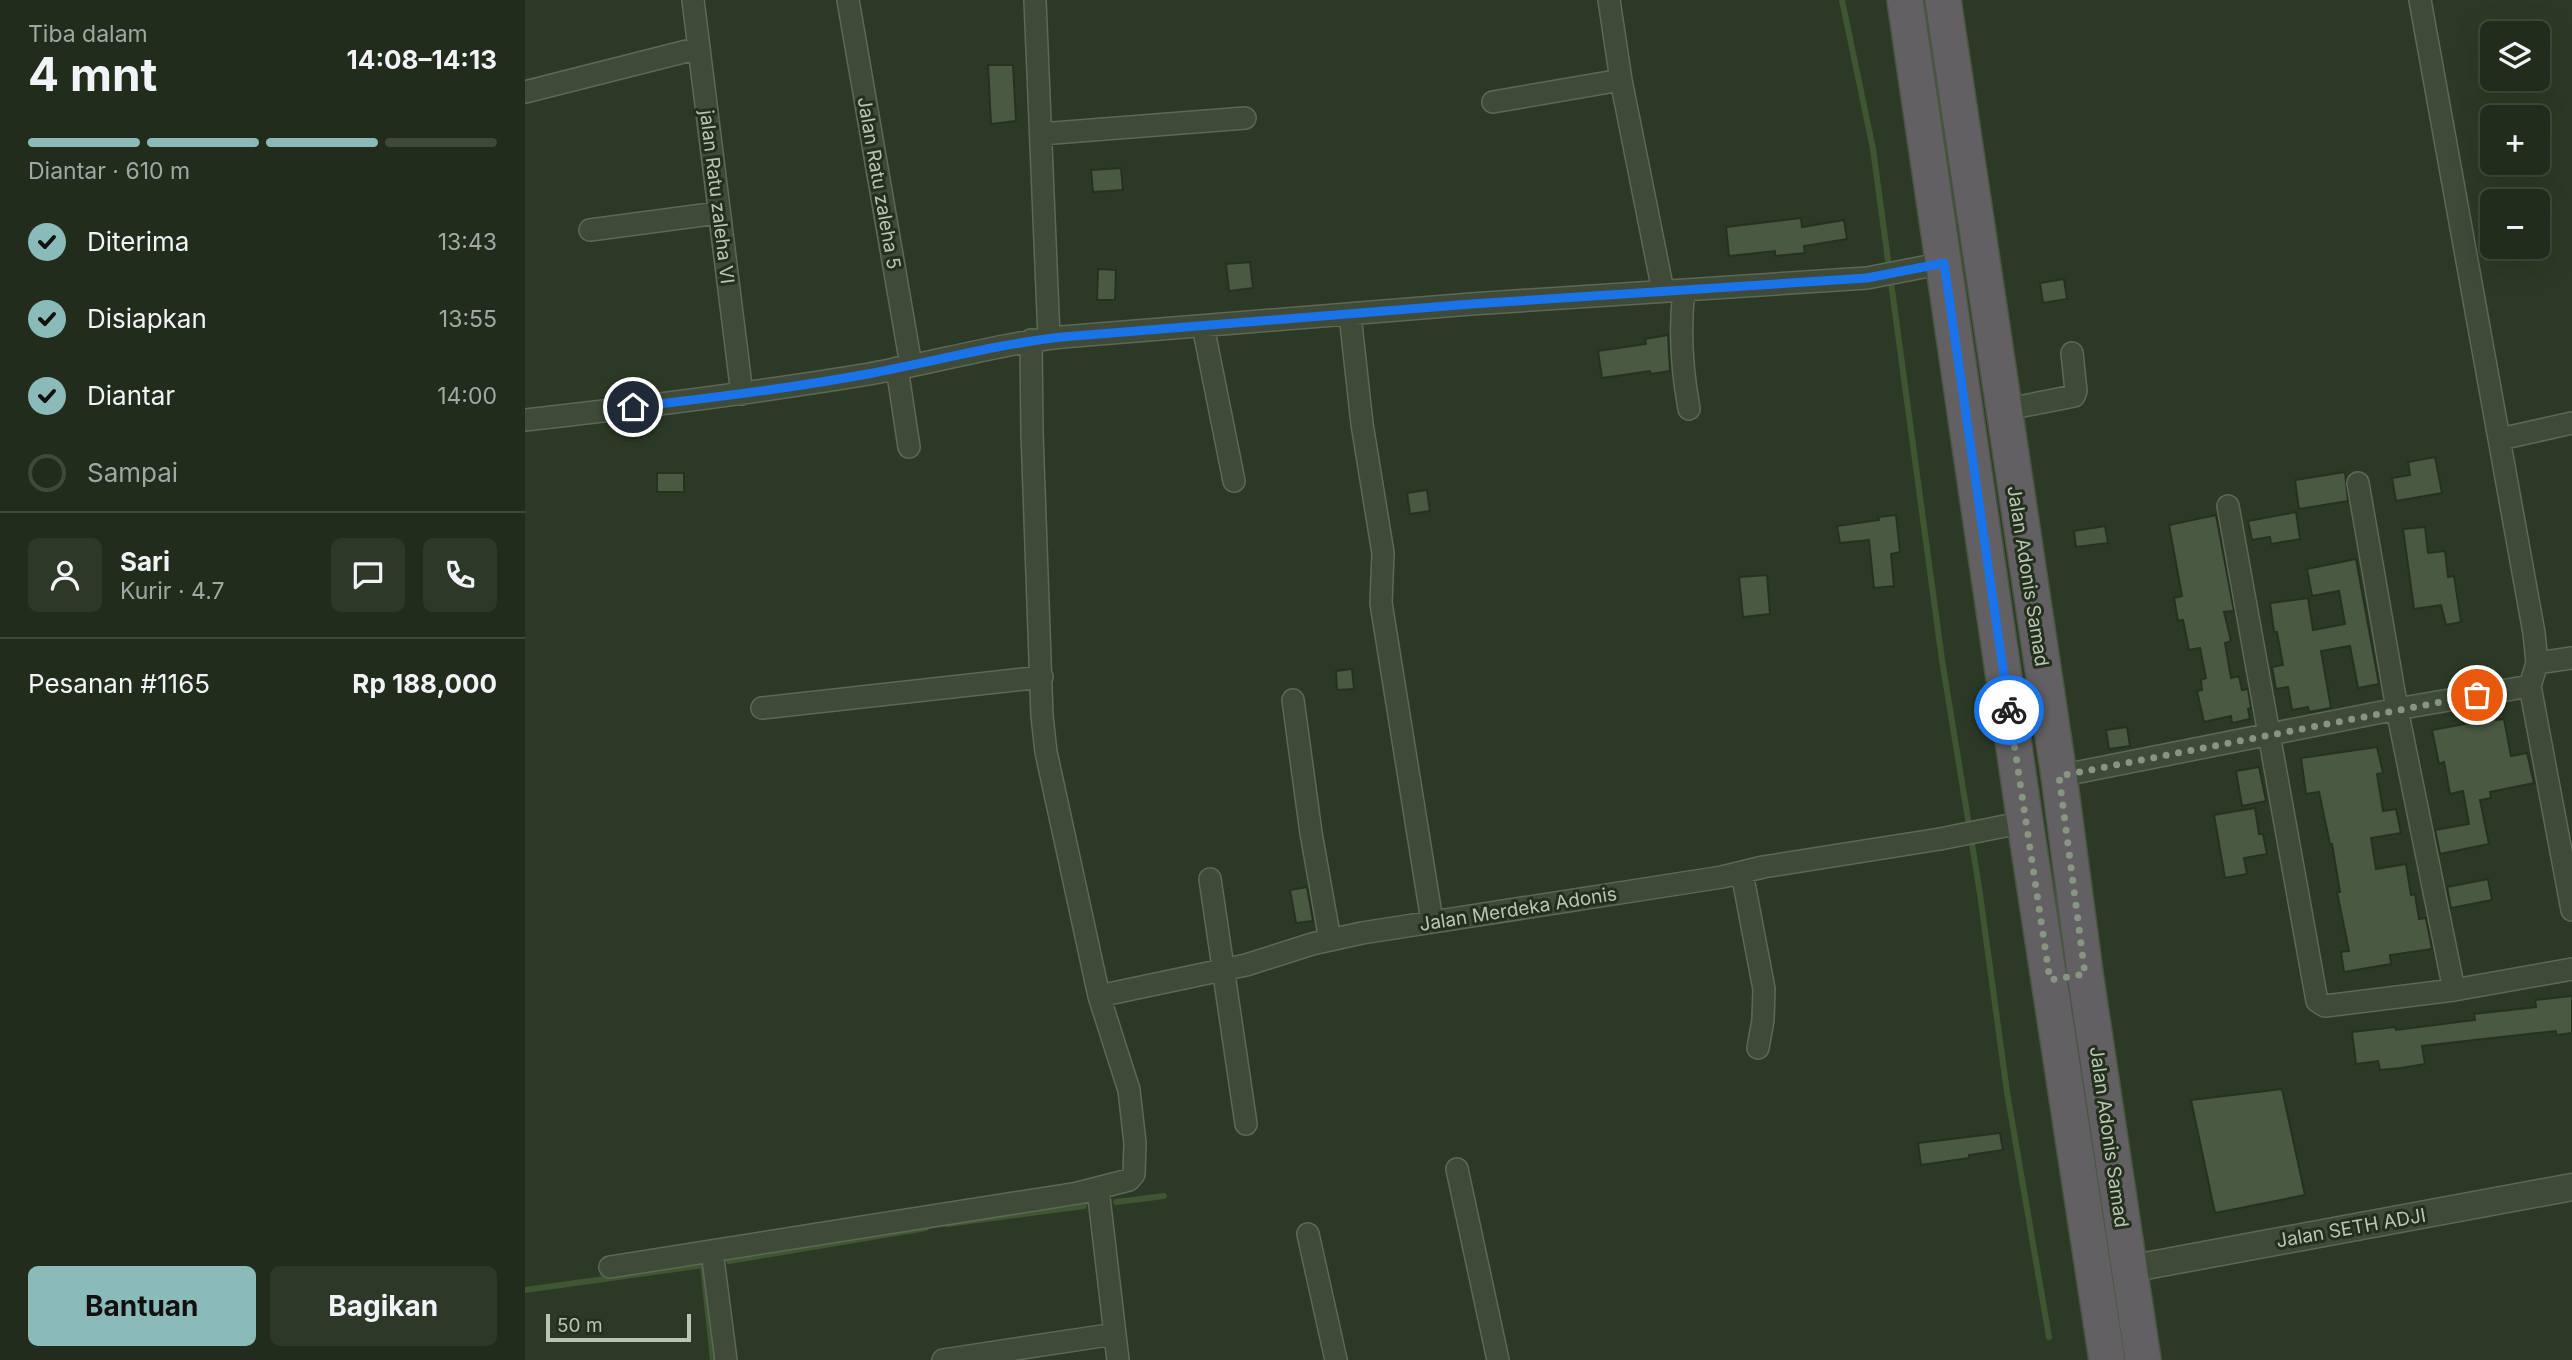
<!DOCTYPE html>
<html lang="id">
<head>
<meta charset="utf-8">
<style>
	:root { --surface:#212c1c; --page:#2d3829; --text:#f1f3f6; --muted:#a2a7a3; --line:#3e483b; --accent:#8bbbb9 }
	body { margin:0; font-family:Inter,sans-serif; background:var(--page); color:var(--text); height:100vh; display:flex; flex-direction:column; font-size:26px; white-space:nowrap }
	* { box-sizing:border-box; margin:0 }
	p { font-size:23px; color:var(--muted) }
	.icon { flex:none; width:38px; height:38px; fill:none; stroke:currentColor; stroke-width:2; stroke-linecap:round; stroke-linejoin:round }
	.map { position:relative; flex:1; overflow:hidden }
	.details { display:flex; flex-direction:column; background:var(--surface); width:525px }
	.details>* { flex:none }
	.controls { position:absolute; left:1955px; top:21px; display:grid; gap:14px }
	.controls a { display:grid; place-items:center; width:70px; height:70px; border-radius:10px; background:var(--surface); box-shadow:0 7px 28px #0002,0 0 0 2px var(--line); font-size:35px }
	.scale { position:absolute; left:21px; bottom:18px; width:145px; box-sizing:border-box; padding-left:7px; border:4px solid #bac6b4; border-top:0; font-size:19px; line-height:24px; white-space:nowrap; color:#bac6b4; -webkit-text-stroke:5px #242f1e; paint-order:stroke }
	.pin { position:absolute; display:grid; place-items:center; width:60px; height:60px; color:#fff; margin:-30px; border:4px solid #fff; border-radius:50%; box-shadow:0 2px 7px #0007 }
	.courier { position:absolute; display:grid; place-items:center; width:70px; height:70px; margin:-35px; border:5px solid #1a73e8; border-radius:50%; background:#fff; color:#222; box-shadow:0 2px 9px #0007 }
	.headline em { font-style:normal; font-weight:700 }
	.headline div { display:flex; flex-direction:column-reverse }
	.headline { display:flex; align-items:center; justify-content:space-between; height:119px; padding:0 28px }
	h1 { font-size:46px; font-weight:700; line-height:52px }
	.bar { display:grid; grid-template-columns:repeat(4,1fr); gap:10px 7px; align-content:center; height:84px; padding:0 28px }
	.bar i { height:9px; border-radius:5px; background:var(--line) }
	.bar .current { background:var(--accent) }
	.bar p { grid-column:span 4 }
	.line { display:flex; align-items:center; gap:18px; padding:0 28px; border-top:2px solid var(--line) }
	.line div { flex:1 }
	.round { display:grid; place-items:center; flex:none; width:74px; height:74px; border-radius:10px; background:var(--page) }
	ol { padding:0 28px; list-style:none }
	li { display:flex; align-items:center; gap:21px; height:77px }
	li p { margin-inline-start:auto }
	li .icon { padding:7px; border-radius:50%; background:var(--accent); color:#111; stroke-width:4 }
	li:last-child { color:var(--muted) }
	li i { width:38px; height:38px; border:4px solid var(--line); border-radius:50% }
	.primary-button { display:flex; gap:14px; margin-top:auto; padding:14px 28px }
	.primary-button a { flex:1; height:80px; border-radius:10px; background:var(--accent); color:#111; font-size:28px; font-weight:700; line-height:80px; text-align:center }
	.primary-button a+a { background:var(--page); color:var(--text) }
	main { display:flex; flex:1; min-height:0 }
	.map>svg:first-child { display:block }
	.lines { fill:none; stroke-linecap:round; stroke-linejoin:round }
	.stream { stroke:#405633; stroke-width:6 }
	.building { fill:#4a5942; stroke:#263120; stroke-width:2 }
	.minor-casing { stroke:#5d6857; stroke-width:24 }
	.tertiary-casing { stroke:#5d6857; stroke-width:29 }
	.trunk-casing { stroke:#4a5544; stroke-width:38 }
	.minor { stroke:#3f4a39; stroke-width:21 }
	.tertiary { stroke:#3f4a39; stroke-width:26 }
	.trunk { stroke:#626063; stroke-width:35 }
	.done { stroke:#889582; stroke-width:7; stroke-dasharray:0 12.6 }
	.route { stroke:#1a73e8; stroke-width:9 }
	.labels { text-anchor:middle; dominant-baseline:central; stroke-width:6; stroke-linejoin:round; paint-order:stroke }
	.street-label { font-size:19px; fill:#bac6b4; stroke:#242f1e }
</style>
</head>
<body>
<main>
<section class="details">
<div class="headline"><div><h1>4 mnt</h1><p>Tiba dalam</p></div><em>14:08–14:13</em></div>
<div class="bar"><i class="current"></i><i class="current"></i><i class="current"></i><i></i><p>Diantar · 610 m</p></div>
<ol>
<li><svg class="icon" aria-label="check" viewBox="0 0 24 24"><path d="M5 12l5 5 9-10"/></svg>Diterima<p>13:43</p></li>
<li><svg class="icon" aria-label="check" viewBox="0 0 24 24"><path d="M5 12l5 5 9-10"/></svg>Disiapkan<p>13:55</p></li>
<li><svg class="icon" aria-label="check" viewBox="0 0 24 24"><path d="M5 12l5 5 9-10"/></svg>Diantar<p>14:00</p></li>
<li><i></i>Sampai</li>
</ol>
<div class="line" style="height:126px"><a class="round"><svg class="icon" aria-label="person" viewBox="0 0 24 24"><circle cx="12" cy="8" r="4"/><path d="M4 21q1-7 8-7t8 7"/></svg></a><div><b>Sari</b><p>Kurir · 4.7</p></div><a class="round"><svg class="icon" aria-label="chat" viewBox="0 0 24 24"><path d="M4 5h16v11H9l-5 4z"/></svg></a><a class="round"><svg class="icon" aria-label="phone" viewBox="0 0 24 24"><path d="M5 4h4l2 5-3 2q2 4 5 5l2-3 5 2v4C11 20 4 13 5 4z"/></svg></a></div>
<div class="line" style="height:91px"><div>Pesanan #1165</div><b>Rp 188,000</b></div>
<div class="primary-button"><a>Bantuan</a><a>Bagikan</a></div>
</section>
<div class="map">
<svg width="2047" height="1360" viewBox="0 0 2047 1360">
	<rect width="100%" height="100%" fill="#2c3a25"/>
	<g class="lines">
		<!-- stream -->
		<path class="stream" d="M1317,0l31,149 69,511 37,227 28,205 42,245
			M591,1202l48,-6
			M422,1224l137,-18
			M204,1261l197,-33
			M178,1265l10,95
			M0,1290l179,-25"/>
	</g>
	<!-- building -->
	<path class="building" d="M463,65h25l3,56 -25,3z
		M596,168l2,22 -30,2 -2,-22z
		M1276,218l1,9 42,-7 3,19 -43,7 1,7 -30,3v-5l-46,5 -3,-29z
		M725,262l3,26 -24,3 -3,-27z
		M573,269l18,1 -1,30h-18z
		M1539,279l3,20 -24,4 -3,-20z
		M1143,335l2,36 -19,3 -1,-3 -48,7 -4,-27 48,-7 -1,-5z
		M1910,457l7,36 -46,8 -4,-23 18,-3 -2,-13z
		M1820,472l3,29 -49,8 -4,-29z
		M132,473h27v19h-27z
		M902,490l3,21 -20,3 -3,-21z
		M1771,512l4,27 -29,5 -1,-7 -18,3 -4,-19z
		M1371,515l4,37 -9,2 3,32 -20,2 -5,-48 -29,3 -3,-17 42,-6 -1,-3z
		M1691,515l18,96 -10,1 7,29 -6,2 6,35 8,-2 3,14 6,-1 3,19 -3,1 2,10 -18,4 -1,-7 -27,6 -7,-31 5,-1 -1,-10 5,-2 -6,-30 -11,2 -6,-30 -5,1 -4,-23 8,-2 -13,-71z
		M1580,526l3,17 -32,4 -2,-16z
		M1900,527l3,26 17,-2 3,26 6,-1 7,46 -15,3 -5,-20 -27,4 -11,-80z
		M1831,559l23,125 -21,4 -8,-42 -29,5 10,57 -22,4 -1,-5 -16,3 -4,-23 -12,2 -4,-22 11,-2 -6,-33h-3l-4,-29 38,-5 5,32 32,-6 -6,-33 -27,5 -5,-27z
		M1242,575l3,39 -27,3 -4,-40z
		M827,669l2,20 -17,1 -1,-19z
		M1970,714l1,6 8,-1 7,37 16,-3 7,30 -44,9 1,6 -11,2 9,44 -49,10 -5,-24 34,-6 -6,-33 -13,3 -6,-32 -5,2 -7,-34 49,-9v-4z
		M1602,727l3,19 -21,3 -3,-19z
		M1852,747l6,26 -6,1 6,37 13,-2 5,24 -30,5 5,31 30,-5 5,31 4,-1 4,25 7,-1 6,31 -42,6 1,9 -47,8 -3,-20 8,-1 -12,-59h3l-8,-48h-2l-11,-52 -13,2 -5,-36z
		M1734,767l7,34 -24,5 -6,-35z
		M1730,808l4,26h4l4,20 -23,4 3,16 -22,4 -11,-63z
		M1963,879l4,21 -41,8 -4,-21z
		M782,887l6,34 -17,2 -6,-33z
		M2047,996v37l-16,2v-4l-134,15 3,18 -24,4 -21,2 -2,-9 -22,3 -4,-32 43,-5 1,3 79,-10 -1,-6 62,-7 -1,-7z
		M1757,1089l23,106 -90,18 -24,-113z
		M1475,1133l3,17 -34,5v3l-48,7 -3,-22z"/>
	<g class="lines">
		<!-- minor casing -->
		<g class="minor-casing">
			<path id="minor" d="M168,0l49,394
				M323,0l63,365
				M510,0l14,338
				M1084,0l12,80 42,211
				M1895,0l114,633 3,30 -7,23 42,224
				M0,92l174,-44
				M968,102l128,-22
				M516,134l204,-16
				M65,230l128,-17
				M1159,291c-5,40 -2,79 5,118
				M825,315l12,109 21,129 -2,50 51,318
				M678,326l31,155
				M372,368l12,79
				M1478,410l71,-14 2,-5 -4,-38
				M0,420c115,-13 230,-27 344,-46 65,-11 128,-30 193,-37l409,-33 396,-26 77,-15
				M1975,439l72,-16
				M1833,483l39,226 57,281
				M1703,506l89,495 8,5 129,-16 118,-21
				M2012,663l35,-5
				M768,700l18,133 19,107
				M237,708l280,-31
				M1534,776l338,-67 133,-23
				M1217,873l22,116 -1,31 -5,28
				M685,879l36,245
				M574,996l147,-31 66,-21 50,-11 360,-56 41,-10 177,-28 85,-17
				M932,1169l41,191
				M573,1189l20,171
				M783,1234l28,126
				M187,1251l14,109
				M85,1267l468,-74 51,-13 5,-6 1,-31 -6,-53 -30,-94 -53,-244 -4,-36 -10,-283 -1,-93
				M418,1360l172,-26"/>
		</g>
		<!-- tertiary casing -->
		<g class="tertiary-casing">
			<path id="tertiary" d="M1604,1269l443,-82"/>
		</g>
		<!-- trunk casing -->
		<g class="trunk-casing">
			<path id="trunk" d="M1380,0l120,822 82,538
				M1418,0l116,776 26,197 58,387"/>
		</g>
		<!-- minor -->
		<use href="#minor" class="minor"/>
		<!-- tertiary -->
		<use href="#tertiary" class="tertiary"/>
		<!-- trunk -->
		<use href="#trunk" class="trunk"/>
	</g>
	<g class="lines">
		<!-- done -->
		<path class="done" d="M1484,710l41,270 35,-6 -26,-198 418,-81"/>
		<!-- route -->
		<path class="route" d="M108,407c80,-9 160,-19 240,-34 63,-12 125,-29 189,-36l409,-33 396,-26 77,-15 65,447"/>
	</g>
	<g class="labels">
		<!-- street labels -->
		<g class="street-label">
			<text transform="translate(354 183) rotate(80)">Jalan Ratu zaleha 5</text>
			<text transform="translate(192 197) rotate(83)">jalan Ratu zaleha VI</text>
			<text transform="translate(1503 576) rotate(81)">Jalan Adonis Samad</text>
			<text transform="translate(993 909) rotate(-9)">Jalan Merdeka Adonis</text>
			<text transform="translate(1584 1137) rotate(82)">Jalan Adonis Samad</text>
			<text transform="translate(1826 1228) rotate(-10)">Jalan SETH ADJI</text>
		</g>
	</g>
</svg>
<div class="controls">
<a><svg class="icon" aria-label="layers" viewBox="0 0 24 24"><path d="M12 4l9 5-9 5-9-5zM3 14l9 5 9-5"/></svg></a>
<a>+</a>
<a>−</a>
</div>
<div class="scale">50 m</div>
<div class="pin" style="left:1952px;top:695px;background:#ea580c"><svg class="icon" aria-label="bag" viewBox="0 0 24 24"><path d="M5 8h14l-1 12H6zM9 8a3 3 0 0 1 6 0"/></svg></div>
<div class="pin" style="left:108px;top:407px;background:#1f2937"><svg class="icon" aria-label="home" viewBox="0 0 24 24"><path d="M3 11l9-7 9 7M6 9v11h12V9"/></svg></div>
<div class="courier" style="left:1484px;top:710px"><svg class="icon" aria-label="bike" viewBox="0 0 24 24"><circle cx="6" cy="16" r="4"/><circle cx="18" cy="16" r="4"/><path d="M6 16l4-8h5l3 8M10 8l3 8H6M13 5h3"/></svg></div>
</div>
</main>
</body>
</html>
